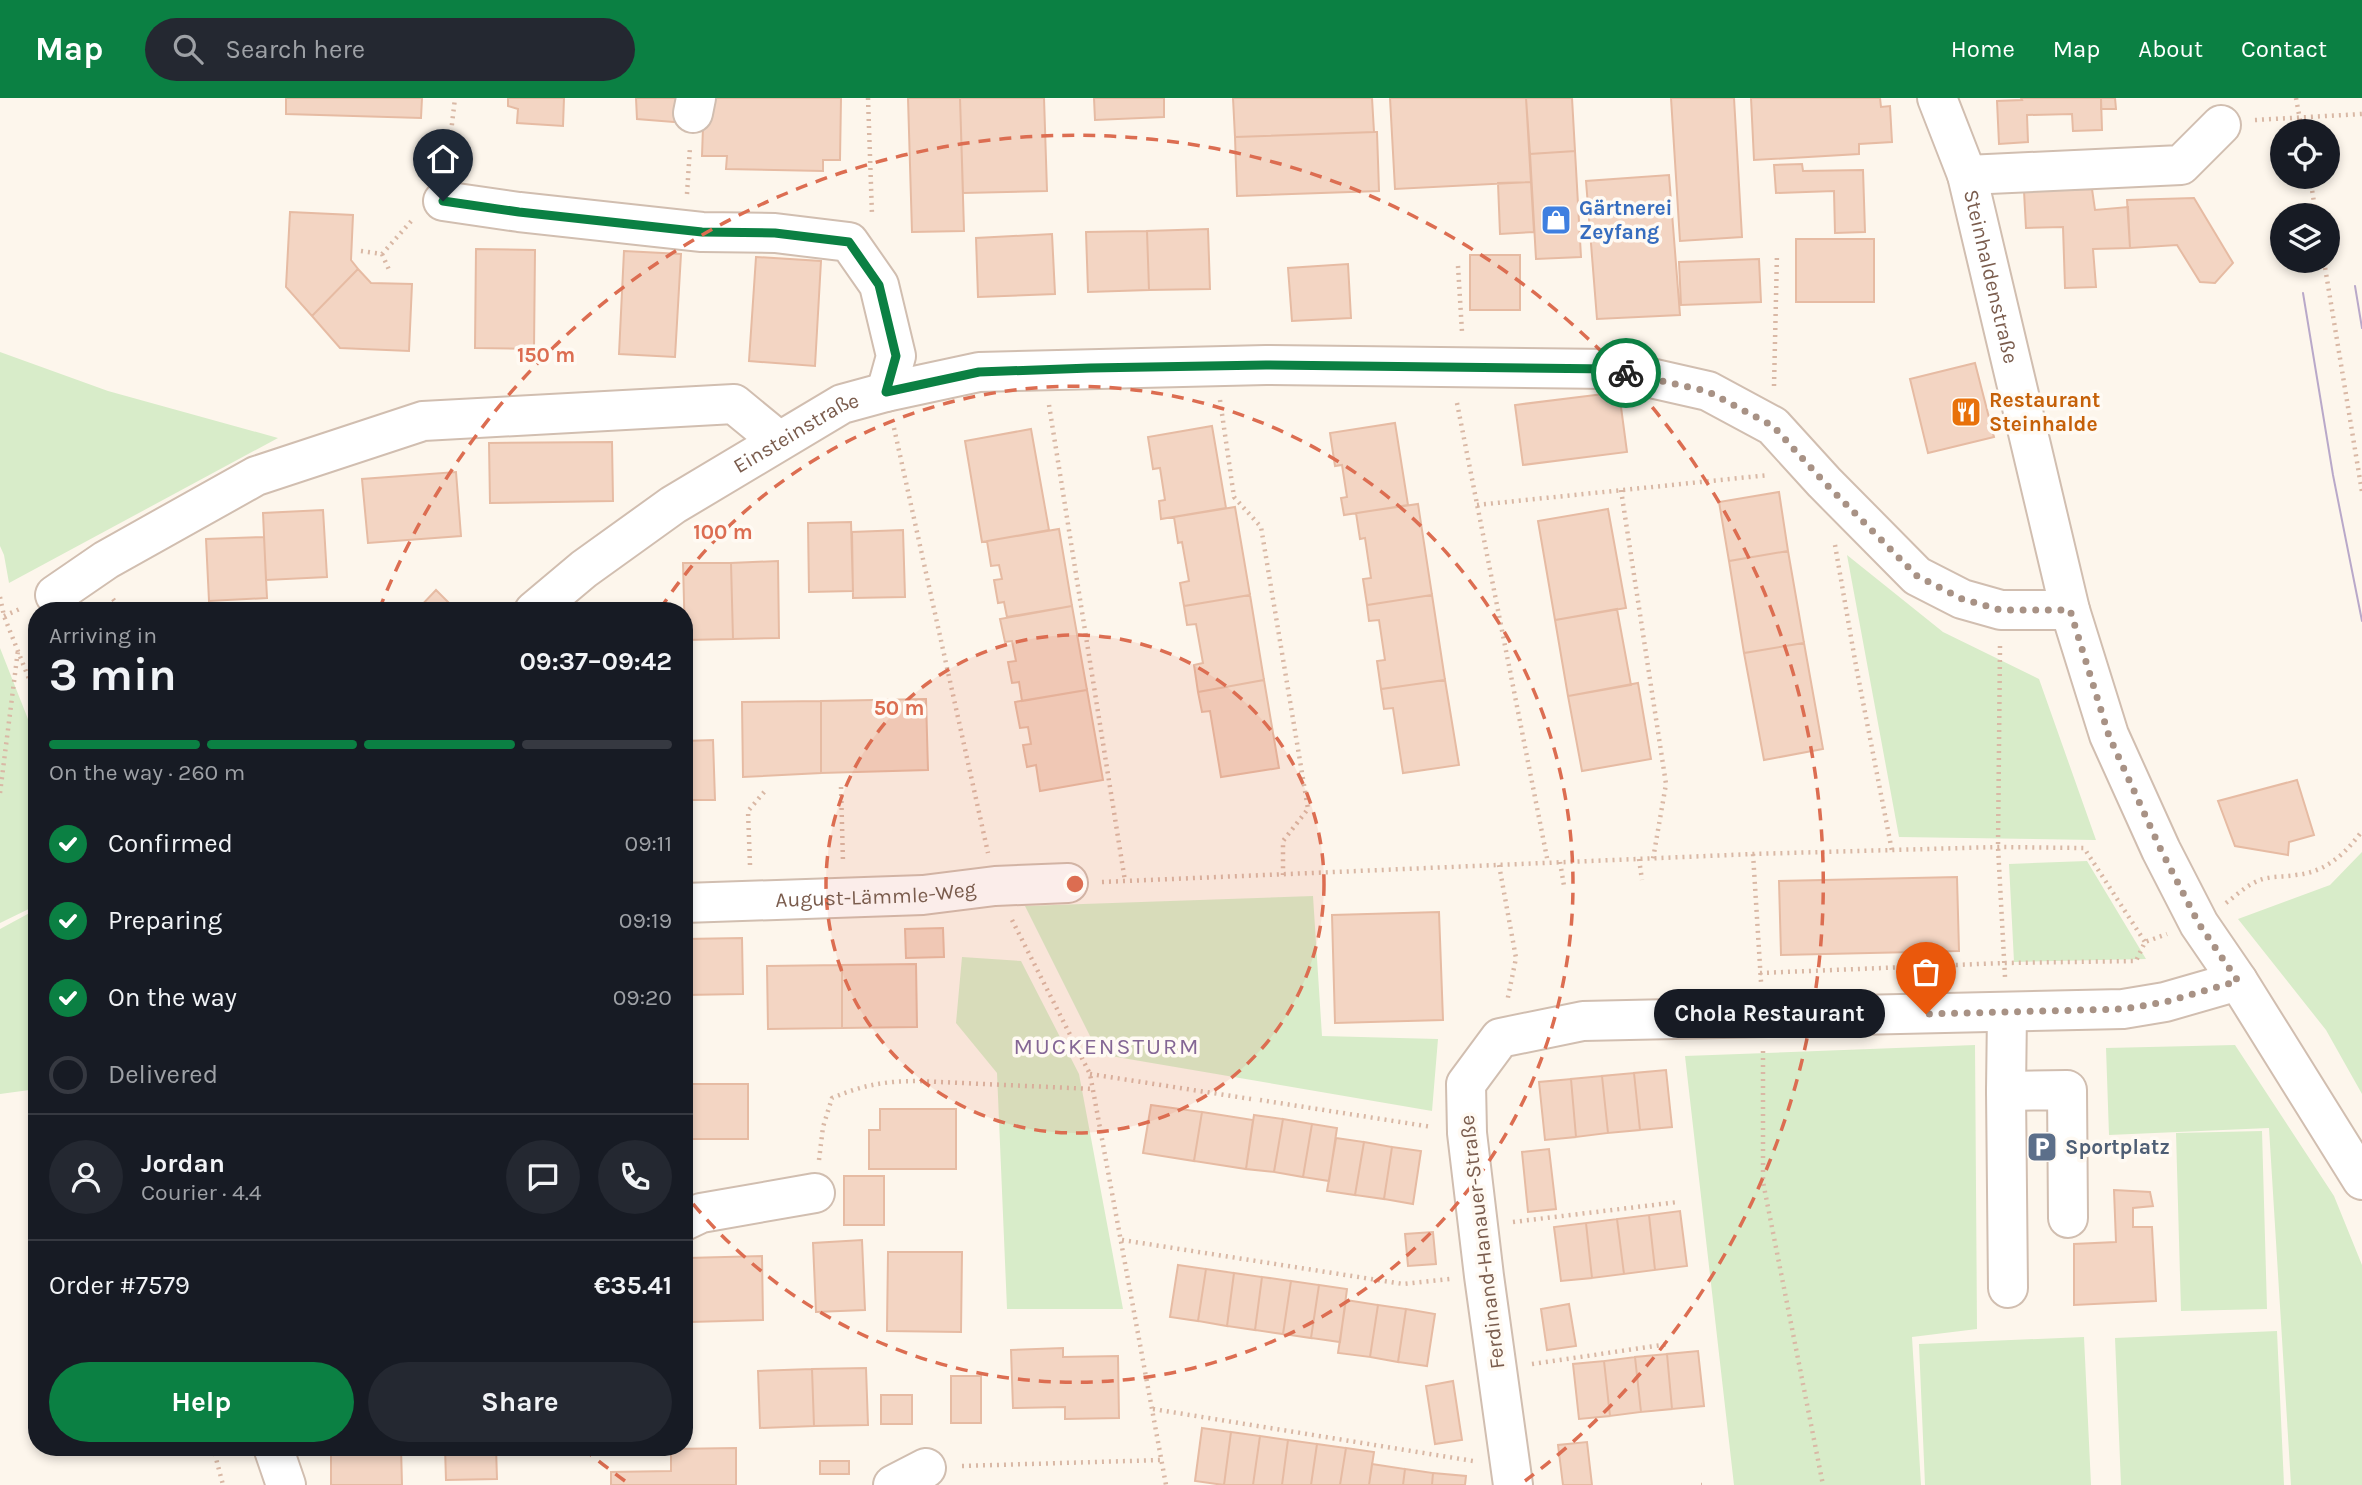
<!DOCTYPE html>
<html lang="en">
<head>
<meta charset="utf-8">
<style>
	:root { --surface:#171b24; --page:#242831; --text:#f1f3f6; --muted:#9ea1a6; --line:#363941; --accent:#0b8043 }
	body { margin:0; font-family:Karla,sans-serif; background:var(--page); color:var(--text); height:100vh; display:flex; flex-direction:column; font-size:26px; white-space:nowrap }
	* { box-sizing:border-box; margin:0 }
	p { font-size:23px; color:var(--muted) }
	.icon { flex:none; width:38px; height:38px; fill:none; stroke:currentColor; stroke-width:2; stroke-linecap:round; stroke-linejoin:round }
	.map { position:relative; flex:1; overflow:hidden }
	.sheet { position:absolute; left:28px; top:504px; width:665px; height:854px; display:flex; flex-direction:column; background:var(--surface); border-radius:28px; box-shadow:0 4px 10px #0003 }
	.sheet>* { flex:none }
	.controls { position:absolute; left:2270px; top:21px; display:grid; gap:14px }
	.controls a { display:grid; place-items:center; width:70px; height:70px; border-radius:50%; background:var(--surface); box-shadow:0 4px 10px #0003; font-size:35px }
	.pin { position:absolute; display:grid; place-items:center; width:60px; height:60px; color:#fff; margin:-72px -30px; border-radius:50% 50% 50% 0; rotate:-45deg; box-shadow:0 0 7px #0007 }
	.pin .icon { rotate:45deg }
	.courier { position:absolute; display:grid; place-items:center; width:70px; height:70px; margin:-35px; border:5px solid #0b8043; border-radius:50%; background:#fff; color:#222; box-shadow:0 2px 9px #0007 }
	.bubble { position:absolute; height:49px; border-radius:24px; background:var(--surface); box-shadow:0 4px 10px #0003; font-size:23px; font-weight:700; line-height:49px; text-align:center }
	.head em { font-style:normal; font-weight:700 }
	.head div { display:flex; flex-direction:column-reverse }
	.head { display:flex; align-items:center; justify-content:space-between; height:119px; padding:0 21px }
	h1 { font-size:46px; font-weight:700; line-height:52px }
	.bar { display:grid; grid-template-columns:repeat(4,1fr); gap:10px 7px; align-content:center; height:84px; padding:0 21px }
	.bar i { height:9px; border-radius:5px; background:var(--line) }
	.bar .selected { background:var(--accent) }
	.bar p { grid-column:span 4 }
	.line { display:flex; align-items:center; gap:18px; padding:0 21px; border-top:2px solid var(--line) }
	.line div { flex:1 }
	.round { display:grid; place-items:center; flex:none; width:74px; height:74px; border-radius:37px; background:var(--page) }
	ol { padding:0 21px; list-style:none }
	li { display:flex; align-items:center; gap:21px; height:77px }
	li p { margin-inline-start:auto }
	li .icon { padding:7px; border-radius:50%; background:var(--accent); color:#fff; stroke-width:4 }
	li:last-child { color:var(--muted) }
	li i { width:38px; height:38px; border:4px solid var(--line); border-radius:50% }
	.primary-button { display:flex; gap:14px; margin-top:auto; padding:14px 21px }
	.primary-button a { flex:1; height:80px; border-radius:42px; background:var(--accent); color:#fff; font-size:28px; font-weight:700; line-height:80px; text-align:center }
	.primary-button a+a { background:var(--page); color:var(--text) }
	header { display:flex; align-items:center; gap:42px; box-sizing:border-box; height:98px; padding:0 35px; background:var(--accent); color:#fff }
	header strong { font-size:33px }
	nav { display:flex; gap:38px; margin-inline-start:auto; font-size:24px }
	.search { width:490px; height:63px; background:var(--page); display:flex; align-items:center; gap:18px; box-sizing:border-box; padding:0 24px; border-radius:38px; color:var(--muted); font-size:26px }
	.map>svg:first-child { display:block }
	.green { fill:#d8ecc9 }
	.building { fill:#f3d5c3; stroke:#e6bba3; stroke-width:2 }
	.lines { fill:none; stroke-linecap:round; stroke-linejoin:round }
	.minor-casing { stroke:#d1beb0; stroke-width:42 }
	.path { stroke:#d9b8a5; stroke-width:4.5; stroke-dasharray:2 5; stroke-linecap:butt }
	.minor { stroke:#fff; stroke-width:38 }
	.tram { stroke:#b9a8c9; stroke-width:2 }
	.done { stroke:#a89285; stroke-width:7; stroke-dasharray:0 12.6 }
	.route { stroke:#0b8043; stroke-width:9 }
	.ring { fill:none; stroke:#dc6d51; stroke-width:3.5; stroke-dasharray:12 9 }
	.labels { text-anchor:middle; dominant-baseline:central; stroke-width:7; stroke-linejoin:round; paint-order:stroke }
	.shop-label { font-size:21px; font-weight:bold; fill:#366cbe; stroke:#fffaf3; text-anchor:start }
	.street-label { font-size:21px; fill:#7a5c4d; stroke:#fffaf3 }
	.food-label { font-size:21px; font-weight:bold; fill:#c56008; stroke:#fffaf3; text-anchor:start }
	.service-label { font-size:21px; font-weight:bold; fill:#4e5e75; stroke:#fffaf3; text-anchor:start }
	.neighbourhood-label { font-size:23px; letter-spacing:2px; fill:#846695; stroke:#fffaf3 }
	.centre { fill:#dc6d51; stroke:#fffaf3; stroke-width:3.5 }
	.ring-label { font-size:21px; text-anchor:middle; font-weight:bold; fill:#dc6d51; stroke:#fffaf3; stroke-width:7; stroke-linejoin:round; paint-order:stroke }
</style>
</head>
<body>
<header>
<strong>Map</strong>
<div class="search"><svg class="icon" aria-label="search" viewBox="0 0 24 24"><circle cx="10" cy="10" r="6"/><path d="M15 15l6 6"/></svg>Search here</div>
<nav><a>Home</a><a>Map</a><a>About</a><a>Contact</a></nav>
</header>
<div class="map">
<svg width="2362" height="1387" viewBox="0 0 2362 1387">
	<rect width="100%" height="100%" fill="#fdf6ec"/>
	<!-- green -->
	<path class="green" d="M0,254l108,39 170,47 -269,145 -5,-28 -4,-9z
		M1847,457l96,77 96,47 57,161 -197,-3z
		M0,550l37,94v163l-37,18z
		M2362,754v242l-36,-64 -88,-111 92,-34z
		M2087,763l59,98 -132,3 -5,-98z
		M1313,798l9,140 116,3 -6,72 -333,-57 -74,-148z
		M37,811v180l-37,5v-165z
		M962,859l59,4 58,113 44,235h-116l-10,-236 -41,-50z
		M1975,947l2,284 -65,8 9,148h-187l-49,-429z
		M2235,947l99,151 28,69v220h-71l-22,-357 -160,7 -3,-87z
		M2262,1033l5,178 -86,2 -5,-178z
		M2277,1233l7,154h-163l-6,-147z
		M2084,1239l7,148h-166l-6,-141z"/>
	<!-- building -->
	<path class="building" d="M286,0h136l-1,20 -135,-4z
		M508,0h56l-1,28 -46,-3 1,-14 -10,-3z
		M636,0h54l-4,25 -49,-4z
		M704,0h137l-1,62h-17v11l-97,-2 1,-13h-25z
		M908,0h52l4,133 -52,1z
		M960,0h84l3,93 -84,2z
		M1094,0h70v19l-69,3z
		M1233,0h139l2,34 -139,5z
		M1390,0h136l5,84 -136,7z
		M1526,0h46l3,53 -45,3z
		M1671,0h63l8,139 -62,4z
		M1751,0h129l1,9 9,-1 2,36 -33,2v10l-105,6z
		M2021,0h80l1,32 -29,1 -1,-17 -45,1 1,27 -29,2 -2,-43 25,-1z
		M2101,0h14l1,11h-15z
		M1374,34h3l2,59 -142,5 -2,-59z
		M1575,53l6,106 -45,2 -6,-105z
		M1802,66l1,7 60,-1 2,62 -30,1 -1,-42 -58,2 -2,-28z
		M1669,77l11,140 -83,4 -11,-138z
		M1531,84l3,50 -34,2 -2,-51z
		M2092,91l3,21 33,-3 2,41 -37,1 3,38 -31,1 -2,-61 -37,1 -2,-37z
		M2194,100l39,65 -18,20 -15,-1 -23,-37 -47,3 -3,-48z
		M290,114l63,3 -2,45 7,9 -46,47 -26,-29z
		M1208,131l2,60 -61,1 -2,-59z
		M1147,133l2,59 -61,2 -2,-60z
		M1052,136l3,60 -77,3 -2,-59z
		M1796,141h78v63h-78z
		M476,151l59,1 -1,99 -59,-1z
		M624,153l57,3 -6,103 -56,-3z
		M1470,157h50v55h-50z
		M756,159l65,4 -6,105 -66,-5z
		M1759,161l2,43 -80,3 -2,-43z
		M1348,166l3,54 -59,3 -4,-53z
		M358,171l13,14 41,1 -3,67 -69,-3 -28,-32z
		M1975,265l19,74 -66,16 -18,-74z
		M1619,294l8,60 -104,13 -8,-60z
		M1395,325l13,82 -64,10 -3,-17 6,-1 -5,-32 -7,1 -5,-33z
		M1212,328l14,82 -65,11 -2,-18 6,-1 -5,-32 -7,1 -5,-32z
		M1031,331l18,101 -67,12 -17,-101z
		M612,344l1,59 -123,2 -1,-60z
		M456,374l5,64 -93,7 -6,-64z
		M1779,394l9,59 -59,10 -10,-59z
		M1418,406l14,91 -65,10 -4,-26 8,-1 -6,-40 -5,1 -4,-26z
		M1235,409l15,88 -66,11 -4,-23 9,-2 -7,-39 -4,1 -4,-26z
		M1608,411l18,99 -71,12 -17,-99z
		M323,412l4,67 -61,3 -3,-67z
		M851,424l2,69 -44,1 -1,-69z
		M1059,431l13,77 -65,11 -3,-15 -6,1 -4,-23 8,-1 -3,-14 -8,1 -4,-25z
		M903,432l2,67 -52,1 -1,-66z
		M264,439l3,61 -58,3 -3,-62z
		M1788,453l16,92 -60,10 -15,-92z
		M778,463l1,77 -46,1 -2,-76z
		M683,465h48l2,76 -48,1z
		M436,492l21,21 -40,-1z
		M1250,497l14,85 -66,12 -4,-27 9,-2 -7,-39 -9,1 -3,-19z
		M1432,497l13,85 -64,9 -4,-28 8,-1 -6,-40 -10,1 -2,-16z
		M1072,508l15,84 -65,11 -3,-19 -7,1 -4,-21 8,-1 -4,-20 -7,1 -5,-23z
		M1617,511l14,76 -63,11 -13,-76z
		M1804,545l19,106 -59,11 -20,-107z
		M1264,582l15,88 -58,9 -11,-66 -8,1 -4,-20z
		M1445,582l14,85 -56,8 -10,-65 -9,1 -3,-20z
		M1638,585l13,76 -69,12 -14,-75z
		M1087,592l16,90 -63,11 -4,-26 -9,2 -4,-22 8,-1 -3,-17 -8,1 -5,-26z
		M926,601l2,71 -107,3v-72z
		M821,603v72l-78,4 -1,-75z
		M713,642l2,60h-31v-59z
		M2297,682l17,55 -25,7 -1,13 -53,-9 -17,-45z
		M1957,779l2,74 -178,4 -2,-74z
		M1439,814l4,108 -108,3 -3,-108z
		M943,830l1,29 -38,1 -1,-29z
		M742,840l1,56 -59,1v-56z
		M916,866l1,63 -75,1v-63z
		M842,867v63l-74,1 -1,-63z
		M1666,972l6,57 -32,3 -6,-57z
		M1634,975l6,57 -32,3 -6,-57z
		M1602,978l6,57 -32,4 -5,-58z
		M1571,981l5,58 -31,3 -6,-58z
		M684,986h64v55h-64z
		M1151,1007l51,7 -8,49 -51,-8z
		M880,1011h76v60h-87v-39h11z
		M1202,1014l51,8 -7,49 -52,-8z
		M1254,1017l29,4 -9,53 -28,-3z
		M1283,1021l29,5 -9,53 -29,-5z
		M1312,1026l25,4 -8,53 -26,-4z
		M1336,1040l28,4 -9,53 -28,-4z
		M1364,1044l28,5 -8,52 -29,-4z
		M1392,1049l29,4 -8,53 -29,-5z
		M1549,1051l7,60 -28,3 -6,-60z
		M844,1078h40v49h-40z
		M2114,1092l36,2 3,14 -20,2v19h19l4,74 -82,4v-61l42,-2z
		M1680,1113l7,55 -32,4 -6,-55z
		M1649,1117l6,55 -31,4 -7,-55z
		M1617,1121l7,55 -32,4 -6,-55z
		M1586,1125l6,55 -31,3 -7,-54z
		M1433,1134l3,32 -28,2 -3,-32z
		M862,1142l3,70 -49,2 -3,-69z
		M888,1154h74l-1,80 -74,-1z
		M762,1158l1,64 -73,2 -2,-64z
		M1178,1167l28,4 -8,52 -28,-4z
		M1206,1171l28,4 -7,53 -29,-5z
		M1234,1175l28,4 -7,53 -28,-4z
		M1262,1179l29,4 -8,53 -28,-4z
		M1291,1183l28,4 -8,53 -28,-4z
		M1319,1187l28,4 -7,53 -29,-4z
		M1346,1202l32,5 -8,52 -32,-4z
		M1569,1206l7,42 -29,4 -6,-41z
		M1378,1207l28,4 -8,53 -28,-5z
		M1406,1211l29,5 -8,52 -29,-4z
		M1063,1250v9l55,-1 1,62 -54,1v-12l-52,1 -2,-58z
		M1698,1253l6,55 -32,3 -5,-55z
		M1667,1256l5,55 -31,3 -6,-55z
		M1635,1259l6,55 -31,4 -6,-55z
		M1604,1263l6,55 -31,3 -6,-55z
		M866,1270l2,57 -54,1 -2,-57z
		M812,1271l2,57 -54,2 -2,-57z
		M951,1278h30v47h-30z
		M1453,1283l9,59 -27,4 -9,-58z
		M881,1297h31v29h-31z
		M1202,1330l29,4 -7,53 -29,-4z
		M1231,1334l29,4 -7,49h-29z
		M1260,1338l28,4 -6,45h-29z
		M1288,1342l29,4 -6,41h-29z
		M1587,1344l5,43h-29l-5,-40z
		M1317,1346l29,4 -6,37h-29z
		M331,1349h70l1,38h-71z
		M445,1349h51l1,32 -51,1z
		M736,1350v37h-125v-13l60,-1v-22z
		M1346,1350l28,4 -5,33h-29z
		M820,1363h29v13h-29z
		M1372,1366l33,5 -2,16h-34z
		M1405,1371l28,4 -1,12h-29z
		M1433,1375l33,3 -1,9h-33z"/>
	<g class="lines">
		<!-- minor casing -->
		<g class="minor-casing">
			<g id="minor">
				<path id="s1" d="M1937,0l30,77 103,435 39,125 52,115 38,74 39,57 124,199"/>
				<path d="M693,15l3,-15"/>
				<path d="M1967,77l214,-10 40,-40"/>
				<path d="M443,103l76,11 183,20 73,1 74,9 30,43 17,71 -10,36"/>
				<path d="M55,497l51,-35 150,-84 167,-55 311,-17 45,37"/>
				<path id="s2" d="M534,513l50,-42 89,-64 169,-101 44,-12 93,-20 287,-7 345,4 97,22 65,35 51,56 93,94 45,23 39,11h69"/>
				<path id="s3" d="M684,805l239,-8 72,-9 73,-3"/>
				<path d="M2007,914l-1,79 2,197"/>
				<path d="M2006,993l61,-1 1,128"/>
				<path d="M684,1123l17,-8 114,-20"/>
				<path d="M273,1349l13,38"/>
				<path d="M893,1387l33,-17"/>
				<path d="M1513,1387l-29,-209 -17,-143 -1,-49 34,-46 83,-17 540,-12 42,-7 73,-21"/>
			</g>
		</g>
		<!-- path -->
		<path class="path" d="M868,0l4,117
			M2296,0l6,33
			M2255,22l107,-6
			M447,69l8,-69
			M2310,79l6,38
			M687,96l3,-47
			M361,153l21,3 32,-36
			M382,156l8,18
			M2324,163l38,231
			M1458,168l4,66
			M1774,288l3,-133
			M1220,302l14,97 27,30 47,282 -25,32v34
			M1457,305l91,460
			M1049,307l76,476
			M894,330l94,425
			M1621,392l45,294 -13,75
			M1477,407l292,-30
			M1835,447l21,121 36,185
			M0,499l4,19 33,83
			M113,501l9,12
			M4,518l18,-8
			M2000,548l-2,201 7,130
			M841,689l2,75
			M0,695l18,-143
			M1753,756l8,128
			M1639,761l3,21
			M1560,764l4,24
			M750,767l-2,-54 17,-20
			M1499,767l17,93 -9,44
			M1102,784l651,-28 245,-7 86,1 61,94
			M2226,805c12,-9 23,-20 37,-24 11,-3 22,-2 33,-4 30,-3 49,-21 66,-44
			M1012,822l78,154 76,411
			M1760,875l244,-10 132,-2 9,-19 22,-8
			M1763,953v131l60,303
			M1090,976l161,25
			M1260,1002l172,27
			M819,1062l4,-33 9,-29c31,-13 53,-17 86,-17l175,8
			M1513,1124l165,-20
			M1122,1142l281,44 47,-5
			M1532,1266l137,-20
			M1153,1311l320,52
			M213,1349l10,38
			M962,1368l200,-6
			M1701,1387h1"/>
		<!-- minor -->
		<use href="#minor" class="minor"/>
		<!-- tram -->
		<path class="tram" d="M2355,188l7,42
			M2303,195l30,182 29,146"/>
	</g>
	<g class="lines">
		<!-- done -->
		<path class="done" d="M1626,275l81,18 66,35 51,56 93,94 45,23 39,11h69l39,126 52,114 38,74 39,57 -73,21 -42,7 -197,5"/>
		<!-- route -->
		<path class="route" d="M443,103l76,11 183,20 73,1 74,9 30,43 17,71 -10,36 93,-20 111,-4 176,-3 345,4 15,4"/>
	</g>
	<!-- distance rings -->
	<circle cx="1075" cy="786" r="249" fill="#dc6d51" fill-opacity=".12"/>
	<g class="ring">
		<circle cx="1075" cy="786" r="249"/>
		<path d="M660 511A498 498 0 1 1 685 1096"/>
		<path d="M625 1383A748 748 0 0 1 584 1351M379 512A748 748 0 1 1 1525 1383"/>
	</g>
	<!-- icons -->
	<defs>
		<g id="shop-square" transform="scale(1.575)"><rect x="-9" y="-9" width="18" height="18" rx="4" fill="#3f7fe0" stroke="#fffaf3"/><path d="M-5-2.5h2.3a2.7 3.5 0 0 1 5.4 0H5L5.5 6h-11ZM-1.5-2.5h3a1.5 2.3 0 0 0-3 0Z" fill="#fff"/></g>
		<g id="restaurant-square" transform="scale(1.575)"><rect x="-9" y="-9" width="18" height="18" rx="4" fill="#e8710a" stroke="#fffaf3"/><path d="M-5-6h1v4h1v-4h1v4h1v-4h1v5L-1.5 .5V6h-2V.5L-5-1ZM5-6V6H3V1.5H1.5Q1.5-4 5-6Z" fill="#fff"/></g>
		<g id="parking-square" transform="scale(1.575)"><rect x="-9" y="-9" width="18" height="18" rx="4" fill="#5c6f8a" stroke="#fffaf3"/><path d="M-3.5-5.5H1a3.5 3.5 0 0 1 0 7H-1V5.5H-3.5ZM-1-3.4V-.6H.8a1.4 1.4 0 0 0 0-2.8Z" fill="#fff"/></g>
	</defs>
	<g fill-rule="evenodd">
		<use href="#shop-square" x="1556" y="122"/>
		<use href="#restaurant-square" x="1966" y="314"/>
		<use href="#parking-square" x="2042" y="1049"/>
	</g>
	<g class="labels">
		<!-- shop labels -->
		<g class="shop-label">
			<text x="1579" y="110">Gärtnerei<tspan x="1579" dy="24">Zeyfang</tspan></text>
		</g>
		<!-- street labels -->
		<g class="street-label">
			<text stroke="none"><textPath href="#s1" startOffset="187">Steinhaldenstraße</textPath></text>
			<text stroke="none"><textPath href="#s2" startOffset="318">Einsteinstraße</textPath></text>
			<text stroke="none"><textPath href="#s3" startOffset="192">August-Lämmle-Weg</textPath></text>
			<text transform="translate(1482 1144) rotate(-97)">Ferdinand-Hanauer-Straße</text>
		</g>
		<!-- food labels -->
		<g class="food-label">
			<text x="1989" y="302">Restaurant<tspan x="1989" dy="24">Steinhalde</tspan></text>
		</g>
		<!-- service labels -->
		<g class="service-label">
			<text x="2065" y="1049">Sportplatz</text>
		</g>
		<!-- neighbourhood labels -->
		<g class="neighbourhood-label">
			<text x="1107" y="948">MUCKENSTURM</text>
		</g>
	</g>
	<circle cx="1075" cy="786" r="10" class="centre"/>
	<g class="ring-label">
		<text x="546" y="264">150 m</text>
		<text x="723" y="441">100 m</text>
		<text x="899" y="617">50 m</text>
	</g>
</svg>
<div class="controls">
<a><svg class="icon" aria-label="locate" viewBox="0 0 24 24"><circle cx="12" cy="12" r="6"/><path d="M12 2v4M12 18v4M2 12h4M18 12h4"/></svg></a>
<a><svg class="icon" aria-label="layers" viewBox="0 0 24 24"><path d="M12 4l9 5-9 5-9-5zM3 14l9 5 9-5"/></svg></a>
</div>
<div class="pin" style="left:1926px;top:916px;background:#ea580c"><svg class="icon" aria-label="bag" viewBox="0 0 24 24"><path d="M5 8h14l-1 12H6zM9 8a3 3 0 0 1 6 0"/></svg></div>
<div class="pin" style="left:443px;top:103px;background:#1f2937"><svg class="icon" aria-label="home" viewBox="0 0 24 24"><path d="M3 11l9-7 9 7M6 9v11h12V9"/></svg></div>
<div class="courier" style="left:1626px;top:275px"><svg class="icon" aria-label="bike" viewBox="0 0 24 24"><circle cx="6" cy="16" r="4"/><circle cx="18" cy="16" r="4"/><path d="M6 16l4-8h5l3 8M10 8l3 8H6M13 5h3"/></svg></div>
<div class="bubble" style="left:1654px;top:891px;width:231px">Chola Restaurant</div>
<section class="sheet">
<div class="head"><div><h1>3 min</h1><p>Arriving in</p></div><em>09:37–09:42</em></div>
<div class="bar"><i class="selected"></i><i class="selected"></i><i class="selected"></i><i></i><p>On the way · 260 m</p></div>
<ol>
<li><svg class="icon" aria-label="check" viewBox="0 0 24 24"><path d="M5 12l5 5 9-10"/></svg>Confirmed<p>09:11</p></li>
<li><svg class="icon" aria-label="check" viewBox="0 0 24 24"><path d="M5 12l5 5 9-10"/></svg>Preparing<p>09:19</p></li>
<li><svg class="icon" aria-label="check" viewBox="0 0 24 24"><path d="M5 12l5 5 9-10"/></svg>On the way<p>09:20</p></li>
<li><i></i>Delivered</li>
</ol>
<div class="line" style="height:126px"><a class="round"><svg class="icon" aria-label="person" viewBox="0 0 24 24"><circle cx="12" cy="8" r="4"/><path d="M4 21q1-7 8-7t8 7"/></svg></a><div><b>Jordan</b><p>Courier · 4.4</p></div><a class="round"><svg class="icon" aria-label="chat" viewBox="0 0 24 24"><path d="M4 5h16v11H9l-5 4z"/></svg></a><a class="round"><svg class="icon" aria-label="phone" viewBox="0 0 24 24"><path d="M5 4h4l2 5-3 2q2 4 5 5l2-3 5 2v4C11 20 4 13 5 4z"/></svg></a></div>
<div class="line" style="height:91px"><div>Order #7579</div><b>€35.41</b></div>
<div class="primary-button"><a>Help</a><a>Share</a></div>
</section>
</div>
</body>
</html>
